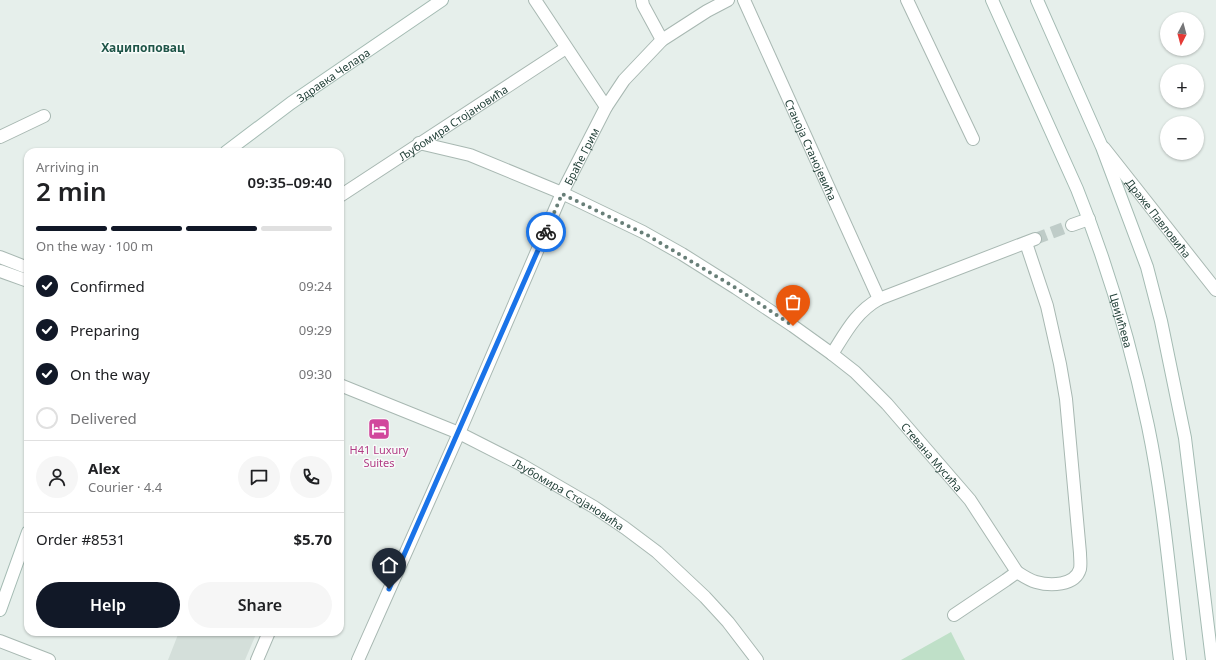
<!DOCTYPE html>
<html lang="en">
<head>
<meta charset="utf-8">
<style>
	:root { --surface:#fff; --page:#f6f6f6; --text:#202124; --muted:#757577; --line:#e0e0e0; --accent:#111827 }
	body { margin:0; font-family:"Noto Sans",sans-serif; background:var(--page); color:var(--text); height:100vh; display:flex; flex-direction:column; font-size:15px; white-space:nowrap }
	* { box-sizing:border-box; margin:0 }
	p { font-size:13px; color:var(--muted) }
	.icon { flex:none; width:22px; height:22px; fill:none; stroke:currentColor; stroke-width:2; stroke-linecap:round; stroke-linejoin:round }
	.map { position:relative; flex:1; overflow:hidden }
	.sheet { position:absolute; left:24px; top:148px; width:320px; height:488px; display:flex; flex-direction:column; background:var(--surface); border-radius:12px; box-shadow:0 1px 3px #0004 }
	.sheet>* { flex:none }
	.needle { width:26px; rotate:186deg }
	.buttons { position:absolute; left:1160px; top:12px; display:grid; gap:8px }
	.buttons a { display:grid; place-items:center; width:44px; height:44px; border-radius:50%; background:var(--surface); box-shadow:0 1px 3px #0004; font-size:20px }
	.pin { position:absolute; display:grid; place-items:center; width:34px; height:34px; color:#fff; margin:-41px -17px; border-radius:50% 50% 50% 0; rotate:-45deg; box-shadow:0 0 4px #0007 }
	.pin .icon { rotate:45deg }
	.courier { position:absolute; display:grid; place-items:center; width:40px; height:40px; margin:-20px; border:3px solid #1a73e8; border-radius:50%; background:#fff; color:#222; box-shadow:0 1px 5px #0007 }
	.head em { font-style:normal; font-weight:600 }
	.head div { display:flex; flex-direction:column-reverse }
	.head { display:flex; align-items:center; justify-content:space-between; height:68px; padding:0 12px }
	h1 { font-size:26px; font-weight:600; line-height:30px }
	.bar { display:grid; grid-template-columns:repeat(4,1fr); gap:6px 4px; align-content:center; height:48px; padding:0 12px }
	.bar i { height:5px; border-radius:3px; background:var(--line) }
	.bar .active { background:var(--accent) }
	.bar p { grid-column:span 4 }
	.line { display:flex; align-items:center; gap:10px; padding:0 12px; border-top:1px solid var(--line) }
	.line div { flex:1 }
	.round { display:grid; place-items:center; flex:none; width:42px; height:42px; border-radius:21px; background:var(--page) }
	ol { padding:0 12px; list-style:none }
	li { display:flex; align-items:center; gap:12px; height:44px }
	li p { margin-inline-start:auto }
	li .icon { padding:4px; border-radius:50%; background:var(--accent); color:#fff; stroke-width:4 }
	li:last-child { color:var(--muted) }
	li i { width:22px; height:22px; border:2px solid var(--line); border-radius:50% }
	.button { display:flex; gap:8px; margin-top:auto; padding:8px 12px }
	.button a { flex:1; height:46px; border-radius:24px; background:var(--accent); color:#fff; font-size:16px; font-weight:600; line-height:46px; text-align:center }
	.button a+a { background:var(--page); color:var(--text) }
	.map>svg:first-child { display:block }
	.built { fill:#d4dfda }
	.green { fill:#bfe0c8 }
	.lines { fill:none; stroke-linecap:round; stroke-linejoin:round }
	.street-tunnel { stroke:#bfccc8; stroke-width:12; stroke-dasharray:12 6; stroke-linecap:butt }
	.lane-casing { stroke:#a8b8b2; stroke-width:14 }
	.street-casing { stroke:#a8b8b2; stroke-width:14 }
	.secondary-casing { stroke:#a4bbb3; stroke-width:14 }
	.lane { stroke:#fff; stroke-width:12 }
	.street { stroke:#fff; stroke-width:12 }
	.secondary { stroke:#fff; stroke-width:12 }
	.done { stroke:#687f78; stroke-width:4; stroke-dasharray:0 7.2 }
	.route { stroke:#1a73e8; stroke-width:5 }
	.labels { text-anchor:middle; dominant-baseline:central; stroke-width:3; stroke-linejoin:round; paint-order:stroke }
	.street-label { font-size:11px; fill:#24423a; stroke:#f7fbf9 }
	.hotel-label { font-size:11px; fill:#b23c85; stroke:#f7fbf9 }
	.neighbourhood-label { font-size:12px; font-weight:bold; fill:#1f5548; stroke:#f7fbf9 }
</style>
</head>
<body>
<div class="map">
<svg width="1216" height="660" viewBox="0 0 1216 660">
	<rect width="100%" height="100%" fill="#e6efeb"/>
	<!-- built -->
	<path class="built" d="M179,632h78l-12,28h-77z"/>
	<!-- green -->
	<path class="green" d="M951,632l14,28h-64z"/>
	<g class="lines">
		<!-- street-tunnel -->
		<path class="street-tunnel" d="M1035,239l37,-14"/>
		<!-- lane casing -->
		<g class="lane-casing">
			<g id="lane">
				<path d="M642,0l1,5 19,35"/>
				<path d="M907,0l66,139"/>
				<path d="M0,137l44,-21"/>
				<path d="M419,143l51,12 92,38"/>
				<path id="s1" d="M340,196l226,-148"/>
				<path d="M0,271l28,10"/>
				<path d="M954,615l52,-35 11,-8c6,4 12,8 19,10 14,4 39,4 44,-13 1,-5 0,-11 0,-16l-14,-154 -6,-35 -13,-58 -21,-63"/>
				<path d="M257,660l12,-28"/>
			</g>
		</g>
		<!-- street casing -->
		<g class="street-casing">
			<g id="street">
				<path d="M535,0l71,107"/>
				<path id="s2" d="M744,0l135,299"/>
				<path id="s3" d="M1104,148l112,142"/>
				<path id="s4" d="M562,193l81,39 39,22 54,34 57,38 39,28 23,18 32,32 83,96 47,72"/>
				<path d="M1072,225l17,-6"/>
				<path d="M0,257l28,11"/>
				<path d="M832,354c14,-22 24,-42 47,-55l156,-60"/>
				<path id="s5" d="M340,385l119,48 61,31 74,43 31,21 32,24 48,45 23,25 29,38"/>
				<path d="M0,641l49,19"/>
				<path id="s6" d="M358,660l101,-227 103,-240 44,-86 18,-27 38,-40 45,-29 21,-11"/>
			</g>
		</g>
		<!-- secondary casing -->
		<g class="secondary-casing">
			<g id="secondary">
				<path id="s7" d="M992,0l85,189c31,77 54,156 71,237 16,77 22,156 32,234"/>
				<path d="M1037,0l65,147 45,120 14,54 24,117 27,222"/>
				<path id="s8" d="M226,152l65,-49 151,-103"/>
				<path d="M0,610l28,-78"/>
			</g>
		</g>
		<!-- lane -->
		<use href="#lane" class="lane"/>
		<!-- street -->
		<use href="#street" class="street"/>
		<!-- secondary -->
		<use href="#secondary" class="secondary"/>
	</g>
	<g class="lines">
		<!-- done -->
		<path class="done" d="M546,232l16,-38 85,41 89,53 57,38"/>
		<!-- route -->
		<path class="route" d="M389,589l157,-357"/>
	</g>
	<!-- icons -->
	<defs>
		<g id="hotel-square" transform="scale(1.15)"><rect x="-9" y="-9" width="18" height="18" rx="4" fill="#d1479c" stroke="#f7fbf9"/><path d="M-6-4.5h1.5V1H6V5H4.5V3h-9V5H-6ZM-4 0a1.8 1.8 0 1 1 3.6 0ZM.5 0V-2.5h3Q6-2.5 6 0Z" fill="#fff"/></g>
	</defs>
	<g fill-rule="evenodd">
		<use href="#hotel-square" x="379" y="429"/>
	</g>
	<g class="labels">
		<!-- street labels -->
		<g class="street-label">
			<text stroke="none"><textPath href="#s8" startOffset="132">Здравка Челара</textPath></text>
			<text stroke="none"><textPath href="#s1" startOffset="135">Љубомира Стојановића</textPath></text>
			<text stroke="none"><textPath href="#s2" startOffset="164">Станоја Станојевића</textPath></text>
			<text stroke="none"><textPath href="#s6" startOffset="551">Браће Грим</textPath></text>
			<text stroke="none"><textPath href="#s3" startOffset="89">Драже Павловића</textPath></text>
			<text stroke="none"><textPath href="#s7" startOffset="346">Цвијићева</textPath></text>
			<text stroke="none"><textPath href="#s4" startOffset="459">Стевана Мусића</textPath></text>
			<text stroke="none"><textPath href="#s5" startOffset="254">Љубомира Стојановића</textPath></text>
		</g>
		<!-- hotel labels -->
		<g class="hotel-label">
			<text x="379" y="449">H41 Luxury<tspan x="379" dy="13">Suites</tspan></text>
		</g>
		<!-- neighbourhood labels -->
		<g class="neighbourhood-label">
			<text x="143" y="47">Хаџипоповац</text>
		</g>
	</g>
</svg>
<div class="buttons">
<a><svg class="needle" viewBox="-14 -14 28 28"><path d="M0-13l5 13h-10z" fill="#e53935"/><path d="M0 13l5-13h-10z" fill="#757577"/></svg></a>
<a>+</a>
<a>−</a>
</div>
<div class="pin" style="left:793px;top:326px;background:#ea580c"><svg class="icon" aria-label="bag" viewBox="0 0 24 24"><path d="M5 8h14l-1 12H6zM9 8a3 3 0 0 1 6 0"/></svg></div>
<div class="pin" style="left:389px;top:589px;background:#1f2937"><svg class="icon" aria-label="home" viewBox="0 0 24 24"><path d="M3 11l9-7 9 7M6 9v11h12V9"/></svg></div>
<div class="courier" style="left:546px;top:232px"><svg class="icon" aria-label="bike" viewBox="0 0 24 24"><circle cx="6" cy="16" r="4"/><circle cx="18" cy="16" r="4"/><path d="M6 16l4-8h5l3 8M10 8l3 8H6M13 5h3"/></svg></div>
<section class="sheet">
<div class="head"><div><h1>2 min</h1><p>Arriving in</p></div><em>09:35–09:40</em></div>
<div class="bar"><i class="active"></i><i class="active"></i><i class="active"></i><i></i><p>On the way · 100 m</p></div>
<ol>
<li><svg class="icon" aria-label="check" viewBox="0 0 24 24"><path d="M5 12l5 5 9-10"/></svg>Confirmed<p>09:24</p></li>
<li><svg class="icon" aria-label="check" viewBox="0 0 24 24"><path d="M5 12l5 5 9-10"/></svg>Preparing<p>09:29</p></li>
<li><svg class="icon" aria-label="check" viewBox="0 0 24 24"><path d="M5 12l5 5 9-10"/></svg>On the way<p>09:30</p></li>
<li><i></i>Delivered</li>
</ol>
<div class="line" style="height:72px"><a class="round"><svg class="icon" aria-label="person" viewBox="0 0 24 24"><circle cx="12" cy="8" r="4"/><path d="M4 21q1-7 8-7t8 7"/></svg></a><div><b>Alex</b><p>Courier · 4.4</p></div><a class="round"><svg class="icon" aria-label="chat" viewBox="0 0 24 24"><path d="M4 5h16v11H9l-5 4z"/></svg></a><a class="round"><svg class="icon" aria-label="phone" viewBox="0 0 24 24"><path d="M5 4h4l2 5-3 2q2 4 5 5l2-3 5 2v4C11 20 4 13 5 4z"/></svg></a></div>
<div class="line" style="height:52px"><div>Order #8531</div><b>$5.70</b></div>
<div class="button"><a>Help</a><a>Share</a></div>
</section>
</div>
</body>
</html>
